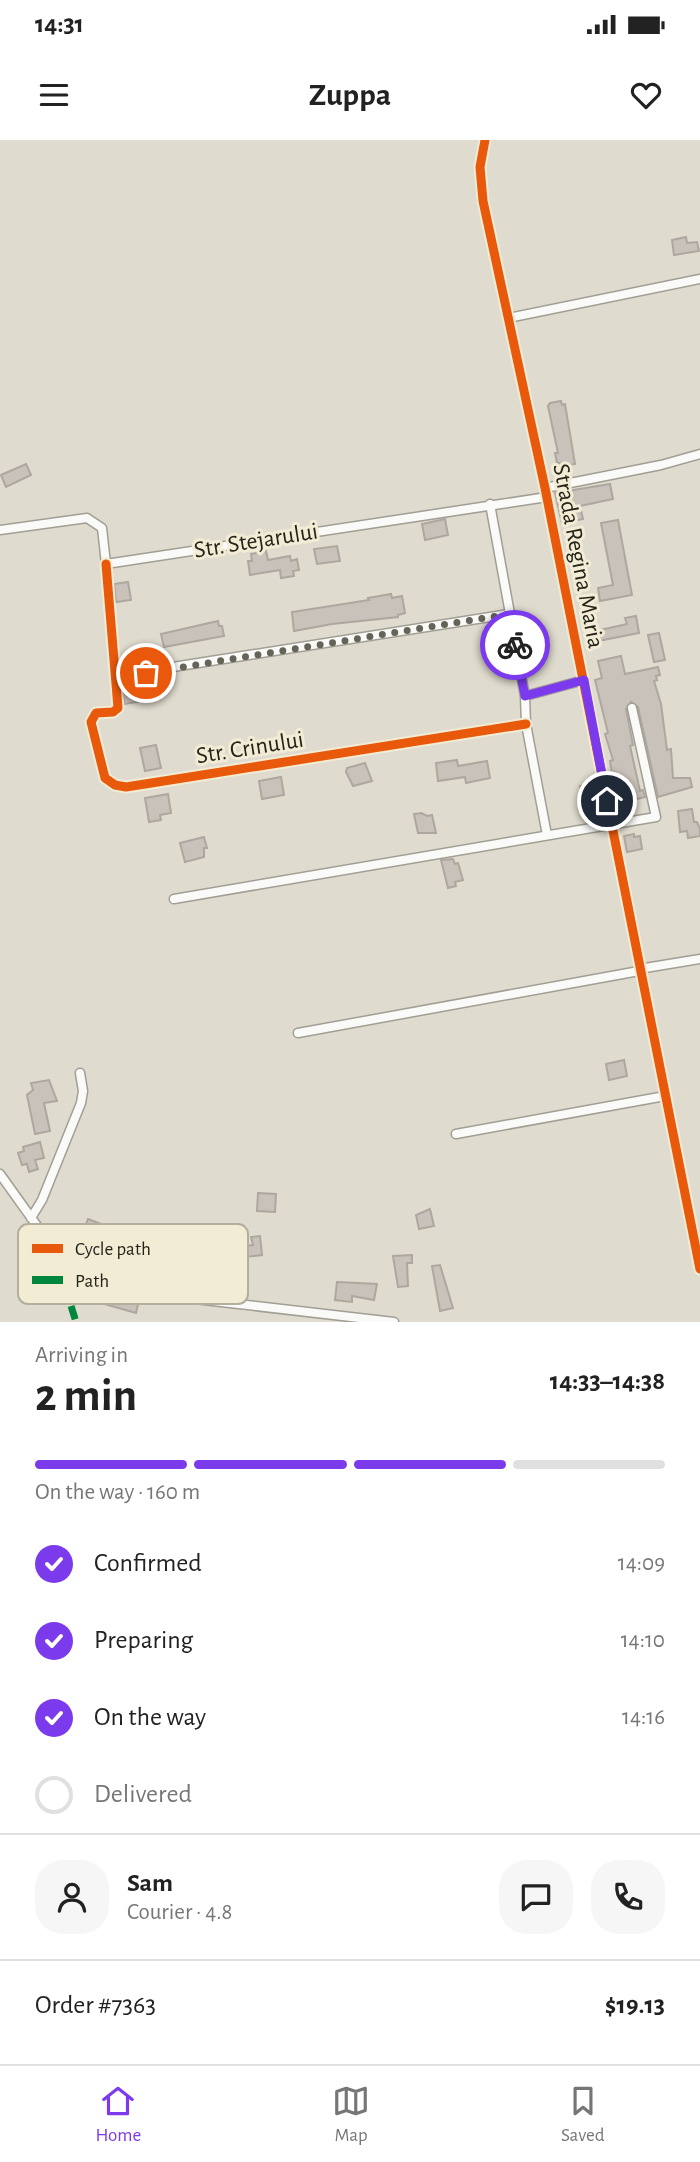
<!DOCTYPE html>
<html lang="en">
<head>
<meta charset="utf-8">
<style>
	:root { --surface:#fff; --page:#f6f6f6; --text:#222; --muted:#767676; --line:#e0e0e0; --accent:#7c3aed }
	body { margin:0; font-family:"Alegreya Sans",sans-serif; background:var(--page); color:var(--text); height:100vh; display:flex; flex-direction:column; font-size:26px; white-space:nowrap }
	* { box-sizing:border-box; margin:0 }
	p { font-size:23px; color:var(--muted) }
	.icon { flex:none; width:38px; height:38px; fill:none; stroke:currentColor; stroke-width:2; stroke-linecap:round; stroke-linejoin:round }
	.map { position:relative; height:1182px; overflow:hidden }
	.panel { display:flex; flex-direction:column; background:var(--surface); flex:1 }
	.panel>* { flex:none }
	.pin { position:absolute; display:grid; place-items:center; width:60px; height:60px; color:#fff; margin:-30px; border:4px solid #fff; border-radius:50%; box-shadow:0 2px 7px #0007 }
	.courier { position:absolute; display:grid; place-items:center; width:70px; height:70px; margin:-35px; border:5px solid #7c3aed; border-radius:50%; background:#fff; color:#222; box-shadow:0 2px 9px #0007 }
	.head em { font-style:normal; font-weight:700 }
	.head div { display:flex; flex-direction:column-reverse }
	.head { display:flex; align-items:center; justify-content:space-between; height:119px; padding:0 35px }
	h1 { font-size:46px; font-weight:700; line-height:52px }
	.bar { display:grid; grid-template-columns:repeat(4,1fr); gap:10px 7px; align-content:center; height:84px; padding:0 35px }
	.bar i { height:9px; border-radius:5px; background:var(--line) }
	.bar .selected { background:var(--accent) }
	.bar p { grid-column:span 4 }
	.line { display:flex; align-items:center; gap:18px; padding:0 35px; border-top:2px solid var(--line) }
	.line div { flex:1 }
	.round { display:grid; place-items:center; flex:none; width:74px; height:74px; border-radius:28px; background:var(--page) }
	ol { padding:0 35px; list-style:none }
	li { display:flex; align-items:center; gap:21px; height:77px }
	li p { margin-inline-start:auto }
	li .icon { padding:7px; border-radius:50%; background:var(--accent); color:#fff; stroke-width:4 }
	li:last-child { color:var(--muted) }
	li i { width:38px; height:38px; border:4px solid var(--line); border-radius:50% }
	.status { display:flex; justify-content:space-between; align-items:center; height:49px; padding:0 35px; background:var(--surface); direction:ltr }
	.status svg { height:19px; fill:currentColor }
	header { display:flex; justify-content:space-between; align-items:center; height:91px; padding:0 35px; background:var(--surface); font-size:32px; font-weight:700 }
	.dock { display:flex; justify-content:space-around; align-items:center; height:98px; border-top:2px solid var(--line); background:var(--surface); font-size:19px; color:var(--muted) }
	.dock a { display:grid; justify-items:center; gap:4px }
	.dock .selected { color:var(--accent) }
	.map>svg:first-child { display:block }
	.building { fill:#c9c2bb; stroke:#ada7a0; stroke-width:2 }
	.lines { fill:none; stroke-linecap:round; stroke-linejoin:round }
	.minor-casing { stroke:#a19e94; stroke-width:11 }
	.minor { stroke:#fafaf8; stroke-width:8 }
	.quiet { stroke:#00873e; stroke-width:7; stroke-dasharray:14 7; stroke-linecap:butt }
	.cycleway-casing { stroke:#f2ecd5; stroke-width:13 }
	.cycleway { stroke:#e8590c; stroke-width:9 }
	.done { stroke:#666359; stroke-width:7; stroke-dasharray:0 12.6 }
	.route { stroke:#7c3aed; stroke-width:9 }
	.labels { text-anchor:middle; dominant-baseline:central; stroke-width:6; stroke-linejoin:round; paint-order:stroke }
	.street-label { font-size:24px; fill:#25221a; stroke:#f2ecd5 }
	.key { fill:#f2ecd5; stroke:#b4af9d; stroke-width:2 }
	.key-label { font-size:19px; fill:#25221a }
</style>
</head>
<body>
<div class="status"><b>14:31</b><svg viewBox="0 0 49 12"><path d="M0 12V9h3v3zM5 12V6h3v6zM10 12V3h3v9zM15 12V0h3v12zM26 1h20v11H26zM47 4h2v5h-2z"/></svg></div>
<header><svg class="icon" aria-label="menu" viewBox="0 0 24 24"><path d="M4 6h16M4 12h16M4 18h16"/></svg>Zuppa<svg class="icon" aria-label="heart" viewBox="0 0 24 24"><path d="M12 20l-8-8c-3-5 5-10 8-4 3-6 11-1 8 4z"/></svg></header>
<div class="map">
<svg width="700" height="1182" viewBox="0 0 700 1182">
	<rect width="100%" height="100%" fill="#dfdbce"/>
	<!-- building -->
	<path class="building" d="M686,97l1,6 10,-1 2,9 -25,4 -2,-15z
		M561,261l1,4 3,-1 10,60 -14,2 -1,-3h-3l-2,-10h3l-10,-47 2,-3z
		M26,324l5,11 -25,12 -5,-12z
		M610,344l3,15 -33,7 3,13 -21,4 -7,-30z
		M445,379l3,16 -23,5 -3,-16z
		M618,380l14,75 -32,6 -2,-13 15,-3 -12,-62z
		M337,406l3,15 -23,3 -3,-15z
		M266,411l2,9 22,-4 1,5 6,-2 2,11 -6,1 1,5 -13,2 -1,-8 -30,5 -2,-14h4l-1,-7z
		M128,442l3,18 -15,2 -2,-18z
		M391,454l1,4 10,-2 3,17 -7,2v2l-66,7 -38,7 -2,-19 77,-12 -1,-2z
		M636,476l3,17 -46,9 -2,-10 36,-8 -2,-6z
		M218,481l1,5h3l2,10 -60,11 -3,-13z
		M659,493l6,27 -11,2 -6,-27z
		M621,516l4,18 33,-7 2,8 -4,1 1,4 -3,1 7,23 6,46 4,-1 2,29h17l2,9 -34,10 -20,-90 -7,-5 -5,7 7,36 -3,1 10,45 3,-1 2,7 -24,6v-4h-3l-4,-27 -2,1 -2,-12 3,-1 -8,-26 3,-1 -13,-53 7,-2 -4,-17z
		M140,544l3,17 -19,3 -1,-18z
		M156,605l5,23 -16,3 -5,-23z
		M457,620l1,6 29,-5 3,17 -24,5 -1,-6 -27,4 -2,-18z
		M365,623l7,18 -19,5 -7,-14 1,-4z
		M281,637l3,18 -22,4 -3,-18z
		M591,644l4,23 -11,1 -4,-22z
		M168,654l3,19 -11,2 1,5 -12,2 -4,-24z
		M692,669l2,13h3l3,7v7l-12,2 -1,-7 -7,1 -2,-21z
		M421,673l6,3 5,-1 4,18h-18l-4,-19z
		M634,694v3l6,-1 2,13 -15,3 -3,-16z
		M204,697l3,11h-3v9l-19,5 -5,-19z
		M453,719l2,5 3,-1 5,17 -8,2 1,4 -8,2 -7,-28z
		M624,920l3,16 -18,4 -3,-16z
		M49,940l8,21 -13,2 6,28 -15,3 -8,-39 6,-5 -2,-7z
		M40,1002l4,16 -9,2 3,9 -9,3 -2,-8 -5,1 -4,-12 6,-2 -1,-4z
		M258,1053l18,1 -1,18 -18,-1z
		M430,1069l4,17 -15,3 -3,-14z
		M88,1079l16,6 -3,7 4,2 -6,15 -20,-8z
		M260,1096l2,19 -17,2 -2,-11 10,-1 -2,-8z
		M412,1115v8h-5l1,23 -10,1 -5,-31z
		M440,1125l13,43 -13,3 -8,-45z
		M337,1142l40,2 -3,16 -22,-4v6l-17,-2z
		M106,1150l33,10 -3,13 -35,-10z"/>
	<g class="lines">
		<!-- minor casing -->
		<g class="minor-casing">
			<path id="minor" d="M485,0l-5,27 3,34 62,287 155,781
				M508,178l192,-39
				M545,348l116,-23 39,-11
				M490,364l35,192 1,28 21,111
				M0,390l87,-12 15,10 4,36 441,-67
				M106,424l12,144 -5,4 -17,1 -5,9 14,56 10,7 11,2 400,-63
				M116,536l393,-62
				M525,556l59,-16
				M174,759l482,-82 -24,-109
				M639,829l61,-10
				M298,893l341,-62
				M456,994l209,-38
				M0,1034l65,91 51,17 70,16 208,24
				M31,1078l11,-18 39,-97 2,-12 -3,-18"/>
		</g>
		<!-- minor -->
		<use href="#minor" class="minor"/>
		<!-- quiet -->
		<path class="quiet" d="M65,1125l-1,18 12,39"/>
		<!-- cycleway casing -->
		<g class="cycleway-casing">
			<path id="cycleway" d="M485,0l-5,27 3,34 62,287 155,781
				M106,424l12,144 -5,4 -17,1 -5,9 14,56 10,7 11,2 400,-63"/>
		</g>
		<!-- cycleway -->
		<use href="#cycleway" class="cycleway"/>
	</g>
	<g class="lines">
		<!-- done -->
		<path class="done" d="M146,533l363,-59 6,31"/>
		<!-- route -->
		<path class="route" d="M515,505l10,51 59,-16 23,121"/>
	</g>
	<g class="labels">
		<!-- street labels -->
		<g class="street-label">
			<text transform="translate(256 401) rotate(-9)">Str. Stejarului</text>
			<text transform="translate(578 416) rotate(79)">Strada Regina Maria</text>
			<text transform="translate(250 608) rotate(-9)">Str. Crinului</text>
		</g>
	</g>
	<!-- legend -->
	<rect x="18" y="1084" width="230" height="80" rx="10" class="key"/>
	<rect x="32" y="1104" width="31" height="9" fill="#e8590c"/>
	<rect x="32" y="1136" width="31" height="8" fill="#00873e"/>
	<g class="key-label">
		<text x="75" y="1115">Cycle path</text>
		<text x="75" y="1147">Path</text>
	</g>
</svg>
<div class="pin" style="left:146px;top:533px;background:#ea580c"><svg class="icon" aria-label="bag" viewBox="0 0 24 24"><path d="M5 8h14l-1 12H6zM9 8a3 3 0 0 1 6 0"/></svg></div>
<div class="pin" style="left:607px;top:661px;background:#1f2937"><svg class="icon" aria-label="home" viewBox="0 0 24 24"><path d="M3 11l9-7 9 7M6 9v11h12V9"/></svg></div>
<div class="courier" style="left:515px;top:505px"><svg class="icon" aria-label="bike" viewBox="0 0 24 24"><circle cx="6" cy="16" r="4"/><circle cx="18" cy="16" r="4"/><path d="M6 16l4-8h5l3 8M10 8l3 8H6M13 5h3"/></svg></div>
</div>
<section class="panel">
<div class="head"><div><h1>2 min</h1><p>Arriving in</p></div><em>14:33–14:38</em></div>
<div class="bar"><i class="selected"></i><i class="selected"></i><i class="selected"></i><i></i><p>On the way · 160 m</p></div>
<ol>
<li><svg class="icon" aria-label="check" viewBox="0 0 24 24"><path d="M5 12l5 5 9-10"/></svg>Confirmed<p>14:09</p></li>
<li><svg class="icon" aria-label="check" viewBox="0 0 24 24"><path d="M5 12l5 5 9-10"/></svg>Preparing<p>14:10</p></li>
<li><svg class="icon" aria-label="check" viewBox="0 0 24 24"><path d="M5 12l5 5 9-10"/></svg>On the way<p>14:16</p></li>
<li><i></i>Delivered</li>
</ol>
<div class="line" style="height:126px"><a class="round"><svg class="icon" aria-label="person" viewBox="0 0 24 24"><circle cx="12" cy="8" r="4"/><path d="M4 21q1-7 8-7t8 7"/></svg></a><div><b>Sam</b><p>Courier · 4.8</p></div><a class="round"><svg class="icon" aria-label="chat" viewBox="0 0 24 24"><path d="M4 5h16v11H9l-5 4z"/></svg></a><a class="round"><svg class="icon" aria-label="phone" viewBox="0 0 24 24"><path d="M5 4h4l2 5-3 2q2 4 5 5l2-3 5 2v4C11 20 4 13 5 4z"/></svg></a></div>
<div class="line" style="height:91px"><div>Order #7363</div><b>$19.13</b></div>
</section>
<nav class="dock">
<a class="selected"><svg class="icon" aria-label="home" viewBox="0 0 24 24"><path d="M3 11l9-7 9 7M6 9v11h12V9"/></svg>Home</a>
<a><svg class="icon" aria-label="map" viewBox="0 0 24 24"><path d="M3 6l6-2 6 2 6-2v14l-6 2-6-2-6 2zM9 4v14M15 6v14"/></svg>Map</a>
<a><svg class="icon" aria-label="saved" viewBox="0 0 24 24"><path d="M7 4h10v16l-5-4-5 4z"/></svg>Saved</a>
</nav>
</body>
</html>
